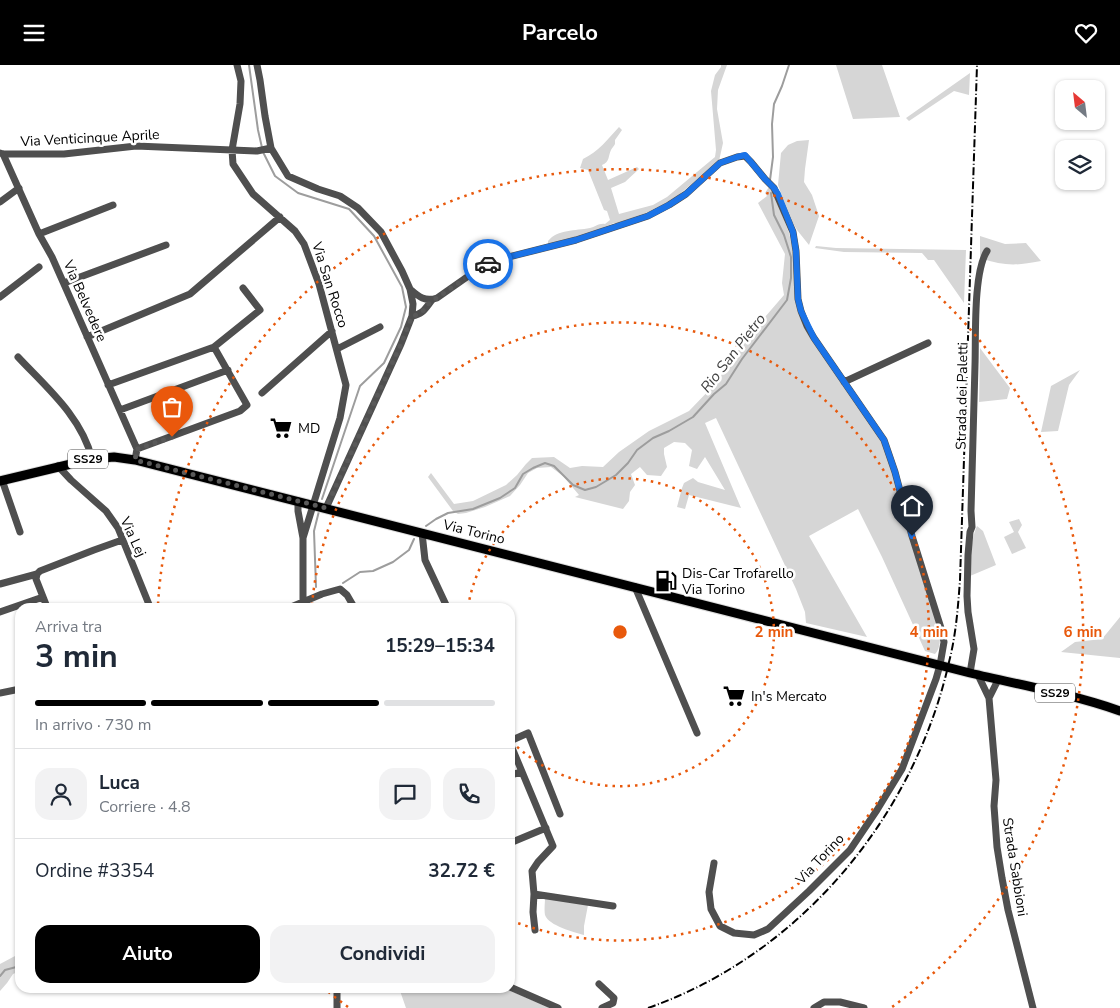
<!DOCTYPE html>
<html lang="it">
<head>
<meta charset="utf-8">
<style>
	:root { --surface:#fff; --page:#f2f2f3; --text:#1f2937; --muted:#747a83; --line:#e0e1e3; --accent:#000 }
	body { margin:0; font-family:"Nunito Sans",sans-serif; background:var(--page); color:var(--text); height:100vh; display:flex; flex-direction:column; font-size:19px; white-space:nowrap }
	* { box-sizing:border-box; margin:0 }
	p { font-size:16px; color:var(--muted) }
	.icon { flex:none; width:28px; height:28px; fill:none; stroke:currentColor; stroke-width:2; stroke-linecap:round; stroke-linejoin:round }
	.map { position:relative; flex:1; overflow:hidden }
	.panel { position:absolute; left:15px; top:538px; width:500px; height:390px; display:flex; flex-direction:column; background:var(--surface); border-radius:15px; box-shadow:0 1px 4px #0004 }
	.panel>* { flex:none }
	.needle { width:32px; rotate:332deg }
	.buttons { position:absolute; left:1055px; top:15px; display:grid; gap:10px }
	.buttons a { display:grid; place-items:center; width:50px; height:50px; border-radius:10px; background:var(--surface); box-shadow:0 1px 4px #0004; font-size:25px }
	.pin { position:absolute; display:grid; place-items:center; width:42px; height:42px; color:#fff; margin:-51px -21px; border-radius:50% 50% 50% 0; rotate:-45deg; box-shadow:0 0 5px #0007 }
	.pin .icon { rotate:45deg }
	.courier { position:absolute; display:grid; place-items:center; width:50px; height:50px; margin:-25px; border:4px solid #1a73e8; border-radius:50%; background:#fff; color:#222; box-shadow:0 1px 6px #0007 }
	.summary em { font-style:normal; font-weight:700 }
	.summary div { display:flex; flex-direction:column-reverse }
	.summary { display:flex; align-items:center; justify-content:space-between; height:85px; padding:0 20px }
	h1 { font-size:32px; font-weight:700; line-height:38px }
	.bar { display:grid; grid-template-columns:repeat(4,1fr); gap:8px 5px; align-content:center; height:60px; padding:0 20px }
	.bar i { height:6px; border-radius:4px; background:var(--line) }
	.bar .current { background:var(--accent) }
	.bar p { grid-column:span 4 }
	.line { display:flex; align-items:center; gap:12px; padding:0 20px; border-top:1px solid var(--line) }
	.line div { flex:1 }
	.round { display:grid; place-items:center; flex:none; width:52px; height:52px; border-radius:15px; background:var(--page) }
	.button { display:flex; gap:10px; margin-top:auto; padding:10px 20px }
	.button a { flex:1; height:58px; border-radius:15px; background:var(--accent); color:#fff; font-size:20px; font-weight:700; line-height:58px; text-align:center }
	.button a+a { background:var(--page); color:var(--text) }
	header { display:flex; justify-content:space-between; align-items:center; height:65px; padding:0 20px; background:var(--accent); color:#fff; font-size:22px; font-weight:700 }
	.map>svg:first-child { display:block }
	.green { fill:#d6d6d6 }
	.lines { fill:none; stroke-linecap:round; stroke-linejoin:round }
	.stream { stroke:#9d9d9d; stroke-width:2 }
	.major-casing { stroke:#dbdbdb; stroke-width:11 }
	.minor { stroke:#4f4f4f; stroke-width:7 }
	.major { stroke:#000; stroke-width:9 }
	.rail { stroke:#000; stroke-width:2; stroke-dasharray:8 2.5 1 2.5; stroke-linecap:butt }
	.done { stroke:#595959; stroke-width:5; stroke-dasharray:0 9 }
	.route { stroke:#1a73e8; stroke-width:6 }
	.ring { fill:none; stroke:#e8590c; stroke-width:2.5; stroke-dasharray:2.5 5 }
	.labels { text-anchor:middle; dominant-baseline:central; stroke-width:5; stroke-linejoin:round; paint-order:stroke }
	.shield { fill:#fff; stroke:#4c4c4c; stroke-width:1 }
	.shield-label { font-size:12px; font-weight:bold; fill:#000 }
	.street-label { font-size:14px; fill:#000; stroke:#fff }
	.poi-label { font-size:14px; fill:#000; stroke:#fff; text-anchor:start }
	.water-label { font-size:15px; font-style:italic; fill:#3e3e3e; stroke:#fff }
	.centre { fill:#e8590c; stroke:#fff; stroke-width:2.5 }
	.ring-label { font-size:15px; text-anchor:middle; font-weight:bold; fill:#e8590c; stroke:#fff; stroke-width:5; stroke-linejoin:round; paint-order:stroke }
</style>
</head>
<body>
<header><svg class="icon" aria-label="menu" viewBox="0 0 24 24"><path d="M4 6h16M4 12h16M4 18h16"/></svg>Parcelo<svg class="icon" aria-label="heart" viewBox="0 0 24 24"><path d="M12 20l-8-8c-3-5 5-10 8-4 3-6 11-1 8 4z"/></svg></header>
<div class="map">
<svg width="1120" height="943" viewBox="0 0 1120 943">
	<rect width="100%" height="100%" fill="#fff"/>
	<!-- green -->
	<path class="green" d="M721,0h6l-9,25 -1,19 6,34 -4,18 -49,41 -16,8 -36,13h-4l-24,10 -42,12v-4c10,-12 27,-10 42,-13 5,-1 9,-5 15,-4l5,-4 -3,-9 -3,-1 -16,-40 -8,-2 3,-9c15,-7 25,-20 36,-32l3,3 -7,10v4c-1,2 -3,4 -4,6 -3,6 -1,12 -9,15l6,15 29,-13 2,2 -14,13 -14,6 8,26 34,-9 14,-8 48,-40 1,-7 -5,-59 4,-16 6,-8z
		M836,0h46l18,52 -47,2z
		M970,8l-1,22 -15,-4 -45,30 -3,-3z
		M809,75l-4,29 -1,13 8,13 7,21 -10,29 -12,-15 -7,-12 -12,-33 3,-32 7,-8 9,-4z
		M769,122l6,9 14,37 5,22 4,57 84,130 6,15 52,172c0,8 1,19 -5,25l-10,-3 -43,-94 -24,-48 -49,27 58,101 -61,-14 -1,-11 -9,-23 -80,-171 -11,5 36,85 -52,-13 -4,14 -8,-2 5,-19 2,-5 9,-5 5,4 27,8 -20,-33 -8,12 -8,-3 3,-16 -7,-7 -11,-1 -10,6v6l3,13 -6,9 -14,-1 -7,-8 -9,7 4,11 -5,7 -1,9 -6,8 -48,-12 4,-2 -16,-19 -12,-9 -14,1 -9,5 -8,12 -10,11 -25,11 -19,6 -8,1 -5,-3 -25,-34 3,-4 23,31 19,-3 33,-16 11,-10 9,-11 6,-6 22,-1 16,11 12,-2 21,1 16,-15 30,-21 40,-20 26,-27 32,-46 37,-43 -2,-12 3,-29 -27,-51 9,-7 -2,-3z
		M980,171l25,8 21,-1 15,18c-26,5 -36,5 -61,-3z
		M816,181l20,2 130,2 -2,53 -30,-43h-6l-6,-7 -78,-1 -29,-4z
		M980,283l30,40 -3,11 -28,3z
		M1080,305l-11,15 -11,46 -17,1 10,-46z
		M1019,454l3,6 -4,7 8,16 -14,6 -8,-17 10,-5 -5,-10z
		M977,461l6,5 13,34 -26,11c1,-17 0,-35 7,-50z
		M1120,552v41l-59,-6 14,-10 27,-3z
		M545,833l43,7 -4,21v9c-10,-3 -35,-9 -39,-20 -1,-5 0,-12 0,-17z
		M20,890v16l-7,3 -6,9 -7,8v-27l15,-8z
		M399,923h105l46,20h-144z"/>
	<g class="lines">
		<!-- stream -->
		<path class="stream" d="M249,0l9,65 5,22 12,24 23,17 51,16 25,27 28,51 4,20 -5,20 -17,36 -24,23 -38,113
			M770,115l3,-23 -1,-33 2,-20 8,-18 7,-21
			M426,461l10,-7 12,-6 25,-4 27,-11 15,-10 8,-14 10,-6 12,-5 9,3 19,19 12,5 11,-3 20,-12 12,-12 9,-13 16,-12 16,-7 24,-14 21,-23 12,-10 16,-25 45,-59 4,-22v-21l-7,-22 -10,-20 -3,-22
			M343,518l17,-11 13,-1 20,-9 16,-12 5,-11
			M316,522l-2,-56 5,-20
			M314,542v-2
			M0,911l5,-6 15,-4"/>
		<!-- major casing -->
		<g class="major-casing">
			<path id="major" d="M0,416l92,-22 22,-2 21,3 835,213c50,12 102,21 150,38"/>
		</g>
		<!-- minor -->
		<path class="minor" d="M237,0l4,16 -1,23 -8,46 1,14 20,30 42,37 9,13 15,40 27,101 -6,33 -37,120
			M257,0l3,15 5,36 6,32 17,28 30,13 22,7 18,12 23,24 21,39 8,18 3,15 -1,12 -11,28 -75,164
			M0,88l3,1h61l72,-8 121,5 14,-3
			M3,89l36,80 13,23 85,192 -2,11
			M0,137l19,-14
			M39,169l74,-29
			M64,218l102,-38
			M410,224c9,8 15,13 27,9l40,-28 20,-10 79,-20 72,-24 21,-11 17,-11 34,-31 17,-6 8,-1 6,6 14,17 9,9 19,44 3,19 2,48 3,12 6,15 7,12 70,102 11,32 17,64 29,92 3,14 -4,23 -4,14 -34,90 -25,41 -27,40 -41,41 -41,38 -14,6 -20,-2 -14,-7 -9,-17 -2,-17 5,-29
			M0,232l39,-30
			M412,251c11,-2 13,-7 20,-16
			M87,272l103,-43 90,-77
			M337,284l43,-22
			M18,292c28,30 64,60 74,102
			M844,317l84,-39
			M108,320l106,-38
			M262,328l70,-62
			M120,345l108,-40
			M137,384l103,-38 7,-6 -33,-58 46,-37 -17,-22
			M58,401l13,14 35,31 12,17 32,79
			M2,415l18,52
			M298,436v10l5,27v64
			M422,468l3,27 22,47
			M0,519l37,-10
			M635,522l62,146
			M47,542l-11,-28 1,-5 3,-3 54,-21 28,-10
			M291,542l31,-13 18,-5 7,6 7,12
			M0,547l43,-15
			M970,608l4,-24 -6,-37 -1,-16 1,-41 2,-23 2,-5 -1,-16c1,-49 3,-97 4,-146 1,-28 -2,-92 12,-114
			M978,610l11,23 7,82 -2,26 3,41 5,31 6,32 25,98
			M0,628l20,-4
			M989,633l9,-18
			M510,676l18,-8 32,81
			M510,678l43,103 -15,16 -6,9 2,23 -1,18 2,18
			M510,710l12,-3
			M510,778l36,-15
			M534,829l79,12
			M599,919l15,14 -1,5 -11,5
			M337,922v21
			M510,922l48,21
			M814,943l10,-6h16l24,6"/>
		<!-- major -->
		<use href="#major" class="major"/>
		<!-- rail -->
		<path class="rail" d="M648,943c151,-53 266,-190 301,-346 7,-27 9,-55 11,-82l17,-515"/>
	</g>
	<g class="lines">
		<!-- done -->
		<path class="done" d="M172,372l-35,12 -2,11 191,48 75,-164 11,-28c16,-3 13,-14 25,-18l40,-28 11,-6"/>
		<!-- route -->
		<path class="route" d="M488,199l9,-4 79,-20 72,-24 21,-11 17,-11 34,-31 17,-6 8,-2 20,24 9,9 4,6 15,38 3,19 2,48 3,12 13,27 70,102 11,32 17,64"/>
	</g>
	<!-- distance rings -->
	<g class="ring">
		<path d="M468 542A154 154 0 1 1 510 675"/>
		<path d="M312 540A309 309 0 1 1 512 856"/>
		<path d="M348 942A463 463 0 0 1 325 924M158 539A463 463 0 1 1 892 942"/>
	</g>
	<!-- icons -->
	<defs>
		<g id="supermarket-bare" transform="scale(1.725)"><path d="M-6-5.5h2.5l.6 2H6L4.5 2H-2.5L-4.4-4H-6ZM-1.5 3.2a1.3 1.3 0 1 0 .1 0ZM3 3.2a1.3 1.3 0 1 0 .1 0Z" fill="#000" stroke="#fff" stroke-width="2.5" paint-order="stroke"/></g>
		<g id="fuel-bare" transform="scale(1.725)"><path d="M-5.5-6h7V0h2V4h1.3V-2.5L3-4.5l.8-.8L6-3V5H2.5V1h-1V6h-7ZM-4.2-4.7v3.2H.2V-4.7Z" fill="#000" stroke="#fff" stroke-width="2.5" paint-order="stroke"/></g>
	</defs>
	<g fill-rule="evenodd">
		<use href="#supermarket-bare" x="281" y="363"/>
		<use href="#fuel-bare" x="666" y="516"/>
		<use href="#supermarket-bare" x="734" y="631"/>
	</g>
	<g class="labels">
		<!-- shield labels -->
		<g class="shield">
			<rect x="68" y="384.5" width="40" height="19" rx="4"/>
			<rect x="1035" y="618.5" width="40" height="19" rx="4"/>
		</g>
		<g class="shield-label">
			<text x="88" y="394">SS29</text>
			<text x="1055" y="628">SS29</text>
		</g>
		<!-- street labels -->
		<g class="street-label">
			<text transform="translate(90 73) rotate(-3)">Via Venticinque Aprile</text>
			<text transform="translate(330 220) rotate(72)">Via San Rocco</text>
			<text transform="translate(85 236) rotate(66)">Via Belvedere</text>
			<text transform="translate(962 331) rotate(-89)">Strada dei Paletti</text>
			<text transform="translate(474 467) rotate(14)">Via Torino</text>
			<text transform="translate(133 472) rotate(65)">Via Lej</text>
			<text transform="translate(820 794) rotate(-47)">Via Torino</text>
			<text transform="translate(1015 802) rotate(81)">Strada Sabbioni</text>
		</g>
		<!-- poi labels -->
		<g class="poi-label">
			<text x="298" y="363">MD</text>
			<text x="682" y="508">Dis-Car Trofarello<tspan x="682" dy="16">Via Torino</tspan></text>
			<text x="751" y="631">In's Mercato</text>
		</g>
		<!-- water labels -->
		<g class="water-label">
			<text transform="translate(733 288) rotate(-52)">Rio San Pietro</text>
		</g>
	</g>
	<circle cx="620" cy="567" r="8" class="centre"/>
	<g class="ring-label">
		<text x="774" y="572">2 min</text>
		<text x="929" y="572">4 min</text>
		<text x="1083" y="572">6 min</text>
	</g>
</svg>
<div class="buttons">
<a><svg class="needle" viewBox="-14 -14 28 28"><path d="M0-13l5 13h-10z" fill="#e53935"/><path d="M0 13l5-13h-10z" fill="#747a83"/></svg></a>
<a><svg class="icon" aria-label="layers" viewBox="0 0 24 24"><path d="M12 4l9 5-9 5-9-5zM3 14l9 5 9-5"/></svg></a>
</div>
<div class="pin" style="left:172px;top:372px;background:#ea580c"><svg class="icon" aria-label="bag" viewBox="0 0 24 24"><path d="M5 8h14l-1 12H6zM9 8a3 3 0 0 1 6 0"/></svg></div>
<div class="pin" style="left:912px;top:471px;background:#1f2937"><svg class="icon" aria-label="home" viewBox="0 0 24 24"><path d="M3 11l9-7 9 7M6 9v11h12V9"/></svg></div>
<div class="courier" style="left:488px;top:199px"><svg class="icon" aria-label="car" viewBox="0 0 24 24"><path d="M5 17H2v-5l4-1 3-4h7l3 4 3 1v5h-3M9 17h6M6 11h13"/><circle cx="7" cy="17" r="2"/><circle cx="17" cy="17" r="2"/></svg></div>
<section class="panel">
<div class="summary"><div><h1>3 min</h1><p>Arriva tra</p></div><em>15:29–15:34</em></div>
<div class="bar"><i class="current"></i><i class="current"></i><i class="current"></i><i></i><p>In arrivo · 730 m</p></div>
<div class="line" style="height:90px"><a class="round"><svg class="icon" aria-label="person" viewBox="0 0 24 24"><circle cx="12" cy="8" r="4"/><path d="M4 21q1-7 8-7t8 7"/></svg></a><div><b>Luca</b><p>Corriere · 4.8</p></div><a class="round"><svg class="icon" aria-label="chat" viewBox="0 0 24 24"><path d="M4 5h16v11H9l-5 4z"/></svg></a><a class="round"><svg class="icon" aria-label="phone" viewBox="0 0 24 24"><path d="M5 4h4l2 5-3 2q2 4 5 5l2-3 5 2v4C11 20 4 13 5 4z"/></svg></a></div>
<div class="line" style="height:65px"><div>Ordine #3354</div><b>32.72 €</b></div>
<div class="button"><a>Aiuto</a><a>Condividi</a></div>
</section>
</div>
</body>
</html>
